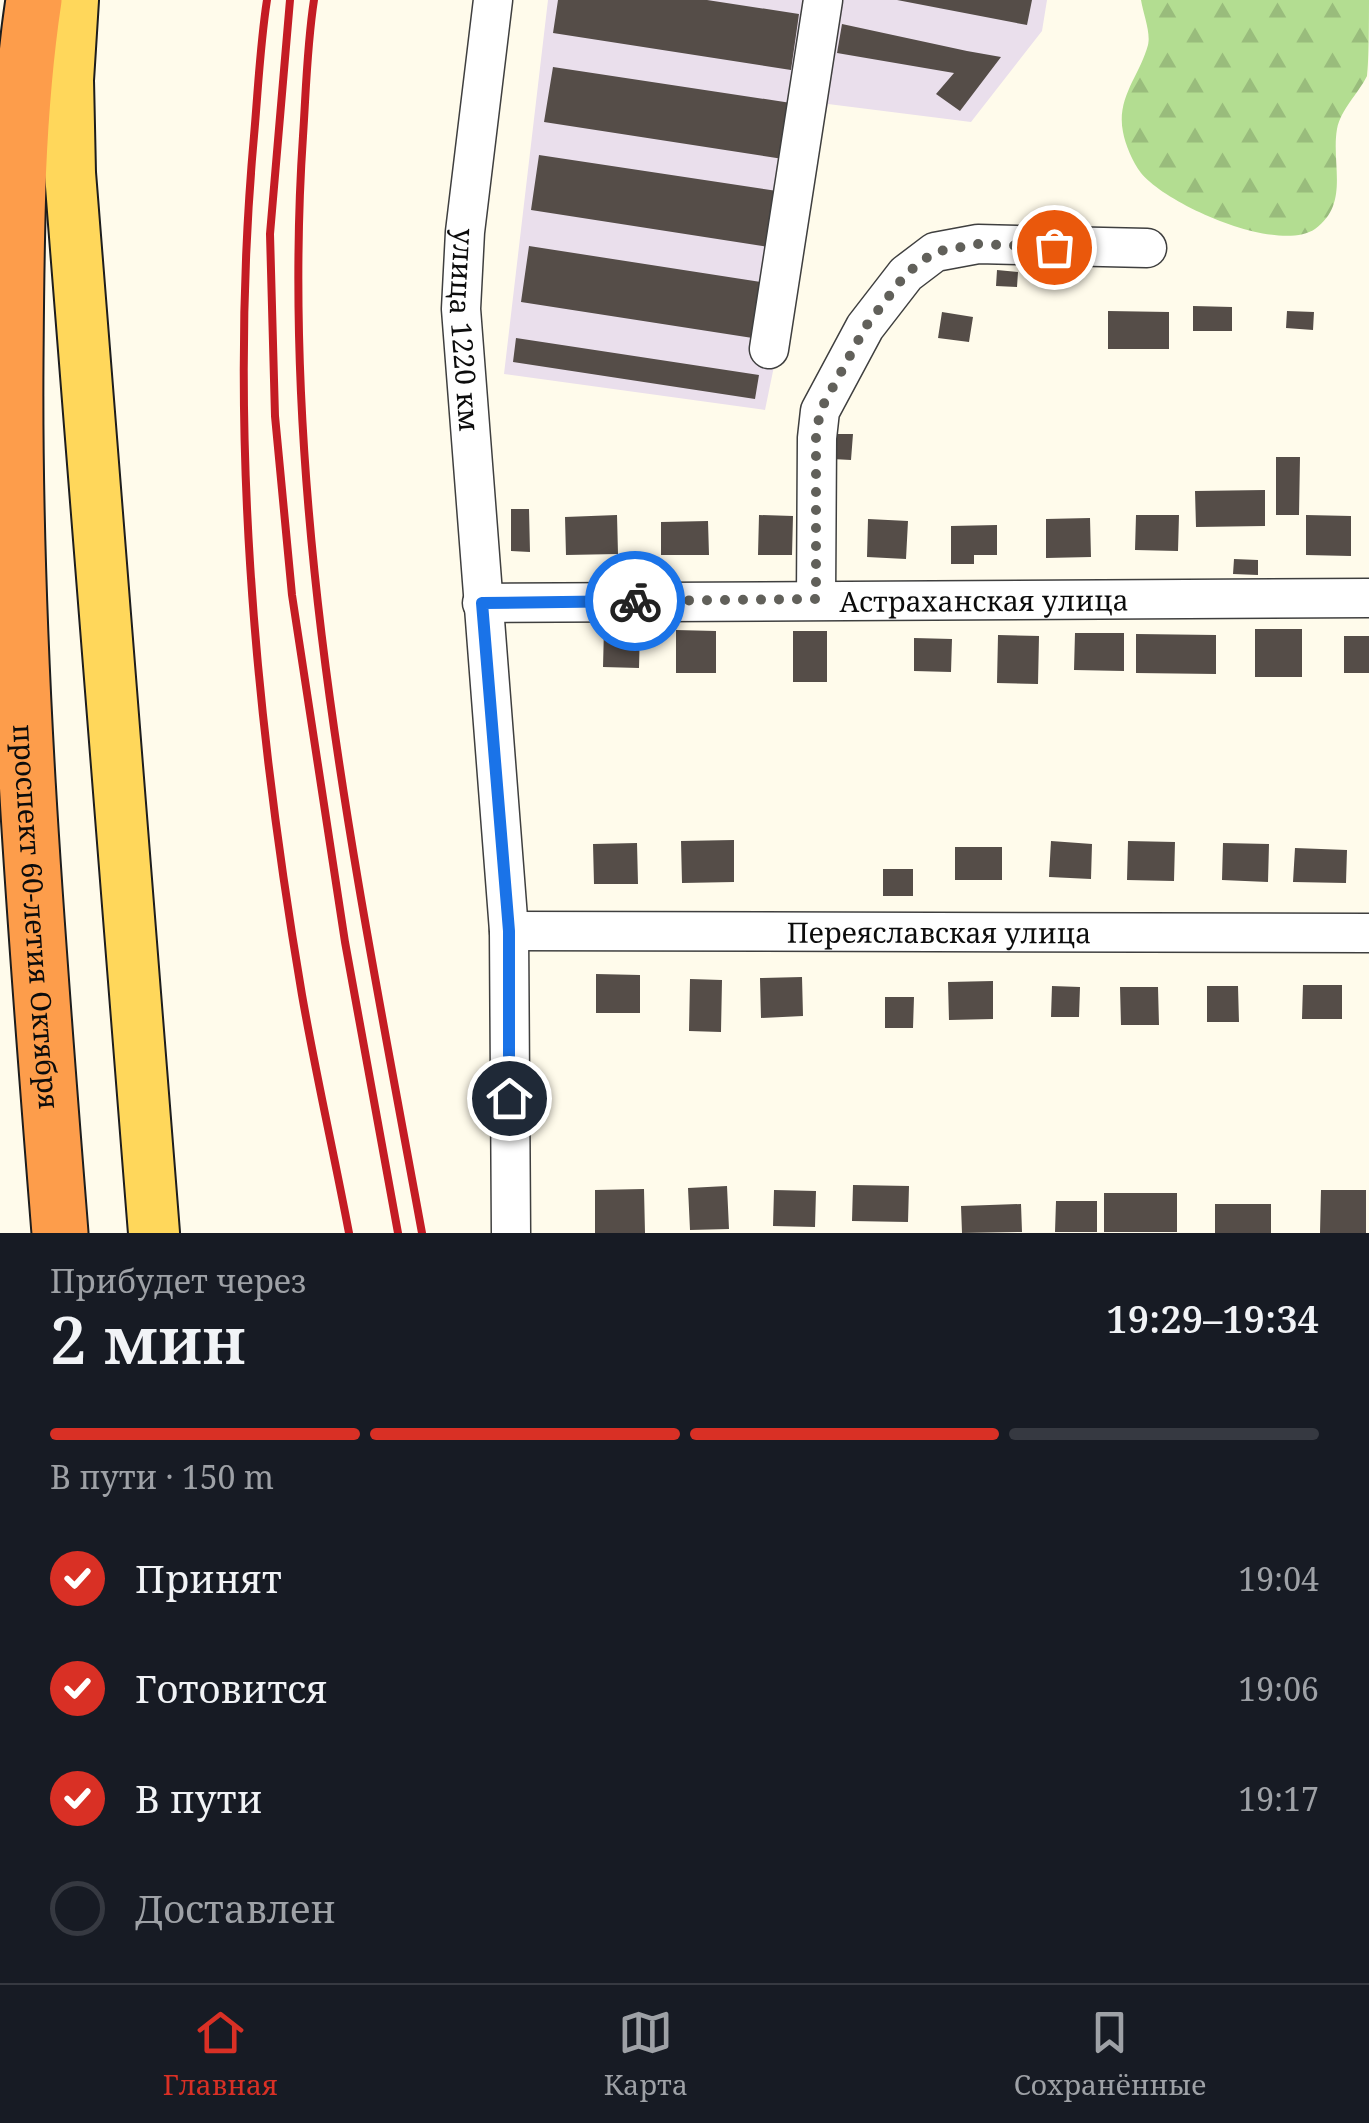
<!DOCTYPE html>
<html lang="ru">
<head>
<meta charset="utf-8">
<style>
	:root { --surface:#171b24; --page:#20242c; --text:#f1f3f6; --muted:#9ea1a6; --line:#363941; --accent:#d93025 }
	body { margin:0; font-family:"Noto Serif",serif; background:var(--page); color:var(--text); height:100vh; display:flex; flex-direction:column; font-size:38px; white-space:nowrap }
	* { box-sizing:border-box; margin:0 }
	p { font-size:32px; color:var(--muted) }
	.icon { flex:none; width:55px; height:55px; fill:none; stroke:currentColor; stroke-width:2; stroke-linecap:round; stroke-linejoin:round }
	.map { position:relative; height:1233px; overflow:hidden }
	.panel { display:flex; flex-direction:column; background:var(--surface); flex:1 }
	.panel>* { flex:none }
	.pin { position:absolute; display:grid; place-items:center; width:85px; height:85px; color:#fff; margin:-42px; border:5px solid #fff; border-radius:50%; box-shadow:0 2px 10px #0007 }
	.courier { position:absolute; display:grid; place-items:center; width:100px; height:100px; margin:-50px; border:8px solid #1a73e8; border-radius:50%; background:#fff; color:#222; box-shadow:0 2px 12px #0007 }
	.summary em { font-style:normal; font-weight:600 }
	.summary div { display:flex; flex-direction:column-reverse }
	.summary { display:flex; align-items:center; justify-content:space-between; height:170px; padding:0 50px }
	h1 { font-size:65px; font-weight:600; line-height:75px }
	.bar { display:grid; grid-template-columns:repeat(4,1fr); gap:15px 10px; align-content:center; height:120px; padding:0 50px }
	.bar i { height:12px; border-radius:8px; background:var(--line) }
	.bar .active { background:var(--accent) }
	.bar p { grid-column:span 4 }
	ol { padding:0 50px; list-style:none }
	li { display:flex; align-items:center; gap:30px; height:110px }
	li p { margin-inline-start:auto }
	li .icon { padding:10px; border-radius:50%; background:var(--accent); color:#fff; stroke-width:4 }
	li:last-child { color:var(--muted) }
	li i { width:55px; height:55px; border:5px solid var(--line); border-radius:50% }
	.tabs { display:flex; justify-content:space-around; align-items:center; height:140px; border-top:2px solid var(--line); background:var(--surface); font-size:28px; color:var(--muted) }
	.tabs a { display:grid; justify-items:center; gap:5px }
	.tabs .active { color:var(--accent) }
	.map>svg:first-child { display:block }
	.industrial { fill:#eadfec }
	.forest { fill:url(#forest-firs) }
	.building { fill:#554d48 }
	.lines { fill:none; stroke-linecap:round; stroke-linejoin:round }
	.minor-casing { stroke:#3f3f3f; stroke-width:41 }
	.major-casing { stroke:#1d1d1d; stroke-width:54 }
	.highway-casing { stroke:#1d1d1d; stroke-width:59 }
	.minor { stroke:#fff; stroke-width:38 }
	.major { stroke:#ffd75b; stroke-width:50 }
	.highway { stroke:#fd9d4b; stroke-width:55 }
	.rail { stroke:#c41c24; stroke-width:8 }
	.done { stroke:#61605a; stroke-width:10; stroke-dasharray:0 18 }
	.route { stroke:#1a73e8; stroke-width:12 }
	.labels { text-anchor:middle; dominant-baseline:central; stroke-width:10; stroke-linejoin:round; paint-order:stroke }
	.street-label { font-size:28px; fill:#0c0c0c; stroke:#fff }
</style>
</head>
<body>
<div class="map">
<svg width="1369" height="1233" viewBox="0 0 1369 1233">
	<defs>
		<pattern id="forest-firs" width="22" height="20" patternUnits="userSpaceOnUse" patternTransform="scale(2.5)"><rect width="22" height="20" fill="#b3dd91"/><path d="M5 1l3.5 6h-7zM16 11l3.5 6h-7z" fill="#99bc7c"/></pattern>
	</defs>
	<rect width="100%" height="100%" fill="#fffbeb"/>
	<!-- industrial -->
	<path class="industrial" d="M548,0h499l-5,31 -71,91 -143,-18 -63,306 -261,-36z"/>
	<!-- forest -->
	<path class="forest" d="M1141,0h228c0,18 0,61 -2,76 -9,18 -26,33 -30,53 -6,35 13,75 -22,100 -37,25 -148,-24 -174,-56 -8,-10 -16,-29 -18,-41 -7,-34 17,-57 25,-87 3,-12 -5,-32 -7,-45z"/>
	<!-- building -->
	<path class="building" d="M558,0h149l92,14 -8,56 -238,-37z
		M897,0h135l-5,25z
		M842,24l125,27 34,6 -41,54 -24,-17 18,-21 -117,-20z
		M553,67l238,36 -8,56 -239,-37z
		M539,155l238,36 -8,56 -238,-37z
		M529,246l238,37 -8,56 -238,-37z
		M997,270l21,2 -1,15 -21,-1z
		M1193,306l39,1v24h-39z
		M1108,311l61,1v37h-61z
		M1287,311l27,1 -1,18 -27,-2z
		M942,312l31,5 -4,25 -31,-4z
		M516,338l243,37 -4,24 -242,-37z
		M833,434h20l-2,26 -19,-1z
		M1276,457h24l-1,58h-23z
		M1265,490v36l-69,1 -1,-36z
		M511,509h18l1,43 -19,-1z
		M617,515l1,39 -52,1 -1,-38z
		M759,515l34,1 -1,39h-34z
		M1136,515h43l-1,36 -43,-1z
		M1306,515l45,1v40l-45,-1z
		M1090,518l1,39 -45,1v-39z
		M868,519l40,2 -2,38 -39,-2z
		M708,521l1,34h-48v-33z
		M997,525v30h-23v9h-23v-38z
		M1234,559l24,1v15l-25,-1z
		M604,628l36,1 -1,39 -36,-1z
		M1255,629h47v48h-47z
		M676,630l40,1v42h-40z
		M793,631h34v51h-34z
		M1075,633h49v38l-50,-1z
		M1136,634l80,1v39l-80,-1z
		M998,635l41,1 -1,48 -41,-1z
		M1344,636h25v37h-25z
		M914,638l38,1 -1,33 -37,-1z
		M734,840v42l-52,1 -1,-42z
		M1051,841l41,3 -1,35 -42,-2z
		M1128,841l47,1 -1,39 -47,-1z
		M637,843l1,41h-44l-1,-40z
		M1223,843l46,1 -1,38 -46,-2z
		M955,847h47v33h-47z
		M1295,848l52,2 -1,33 -53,-1z
		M883,869h30v27h-30z
		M596,974l44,1v38h-44z
		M802,977l1,39 -42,2 -1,-40z
		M690,979l32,1 -1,52 -32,-1z
		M993,981v38l-44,1 -1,-38z
		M1303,985h39v34h-40z
		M1052,986l28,1 -1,30h-28z
		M1207,986h31l1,36h-32z
		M1120,987h38l1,38h-38z
		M885,997h29l-1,31h-28z
		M853,1185l56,1 -1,36 -56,-1z
		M727,1186l2,43 -39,1 -2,-42z
		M644,1189l1,44h-50v-43z
		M774,1190l42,1 -1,36 -42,-1z
		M1321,1190h45v43h-46z
		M1104,1193h73v39h-73z
		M1056,1201h41v31h-42z
		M1021,1204l1,28 -60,1 -1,-27z
		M1215,1204h56v29h-56z"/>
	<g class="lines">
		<!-- minor casing -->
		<g class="minor-casing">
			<g id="minor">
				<path id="s1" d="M493,0l-28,232 -4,77 48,622 2,302"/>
				<path d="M769,349l54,-349"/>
				<path d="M816,599l1,-161 3,-27 45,-84 41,-53 29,-22 43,-8 169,4"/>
				<path id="s2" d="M482,603l887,-5"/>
				<path id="s3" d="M509,931l860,2"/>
			</g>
		</g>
		<!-- major casing -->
		<g class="major-casing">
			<path id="major" d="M73,0l-5,80 2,93 84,1060"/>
		</g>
		<!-- highway casing -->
		<g class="highway-casing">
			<g id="highway">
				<path id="s4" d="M34,0c-18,120 -18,242 -19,363 -2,290 22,581 45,870"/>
			</g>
		</g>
		<!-- minor -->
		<use href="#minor" class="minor"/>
		<!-- major -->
		<use href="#major" class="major"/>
		<!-- highway -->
		<use href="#highway" class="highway"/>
		<!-- rail -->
		<path class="rail" d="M267,0c-7,45 -9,91 -13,136 -26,287 0,576 48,859 14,80 32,159 47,238
			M290,0l-20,234 5,182 17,179 53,347 53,291
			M314,0c-7,45 -8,91 -11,136 -25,369 53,736 119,1097"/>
	</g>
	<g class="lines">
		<!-- done -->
		<path class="done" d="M635,601l181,-2v-161l4,-27 46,-85 40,-52 28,-22 44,-8 76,3"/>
		<!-- route -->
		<path class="route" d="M509,1098v-167l-27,-328 153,-2"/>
	</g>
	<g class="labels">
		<!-- street labels -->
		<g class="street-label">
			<text stroke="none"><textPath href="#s1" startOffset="332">улица 1220 км</textPath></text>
			<text stroke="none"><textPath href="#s2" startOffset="502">Астраханская улица</textPath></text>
			<text stroke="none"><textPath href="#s4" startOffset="918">проспект 60-летия Октября</textPath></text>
			<text stroke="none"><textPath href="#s3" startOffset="430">Переяславская улица</textPath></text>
		</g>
	</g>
</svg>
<div class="pin" style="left:1054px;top:247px;background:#ea580c"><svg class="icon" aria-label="bag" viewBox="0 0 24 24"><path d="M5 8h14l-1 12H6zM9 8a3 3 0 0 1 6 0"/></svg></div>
<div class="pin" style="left:509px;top:1098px;background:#1f2937"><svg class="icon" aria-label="home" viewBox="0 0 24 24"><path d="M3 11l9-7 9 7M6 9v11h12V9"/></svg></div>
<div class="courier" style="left:635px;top:601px"><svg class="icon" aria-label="bike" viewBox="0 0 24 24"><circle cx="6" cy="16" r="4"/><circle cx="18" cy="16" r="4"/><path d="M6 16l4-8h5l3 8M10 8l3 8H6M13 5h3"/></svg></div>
</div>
<section class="panel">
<div class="summary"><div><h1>2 мин</h1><p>Прибудет через</p></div><em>19:29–19:34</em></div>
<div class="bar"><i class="active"></i><i class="active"></i><i class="active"></i><i></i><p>В пути · 150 m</p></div>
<ol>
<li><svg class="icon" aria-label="check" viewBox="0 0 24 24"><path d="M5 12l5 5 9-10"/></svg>Принят<p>19:04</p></li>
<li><svg class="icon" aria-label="check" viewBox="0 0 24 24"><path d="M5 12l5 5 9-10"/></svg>Готовится<p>19:06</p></li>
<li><svg class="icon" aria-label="check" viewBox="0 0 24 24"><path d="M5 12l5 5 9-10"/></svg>В пути<p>19:17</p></li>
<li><i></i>Доставлен</li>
</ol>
</section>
<nav class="tabs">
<a class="active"><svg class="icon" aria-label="home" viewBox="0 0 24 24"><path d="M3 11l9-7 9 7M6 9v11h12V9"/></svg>Главная</a>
<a><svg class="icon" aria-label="map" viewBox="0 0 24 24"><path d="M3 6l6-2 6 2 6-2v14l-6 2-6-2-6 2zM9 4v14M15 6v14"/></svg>Карта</a>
<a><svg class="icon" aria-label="saved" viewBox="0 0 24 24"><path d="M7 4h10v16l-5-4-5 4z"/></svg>Сохранённые</a>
</nav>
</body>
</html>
